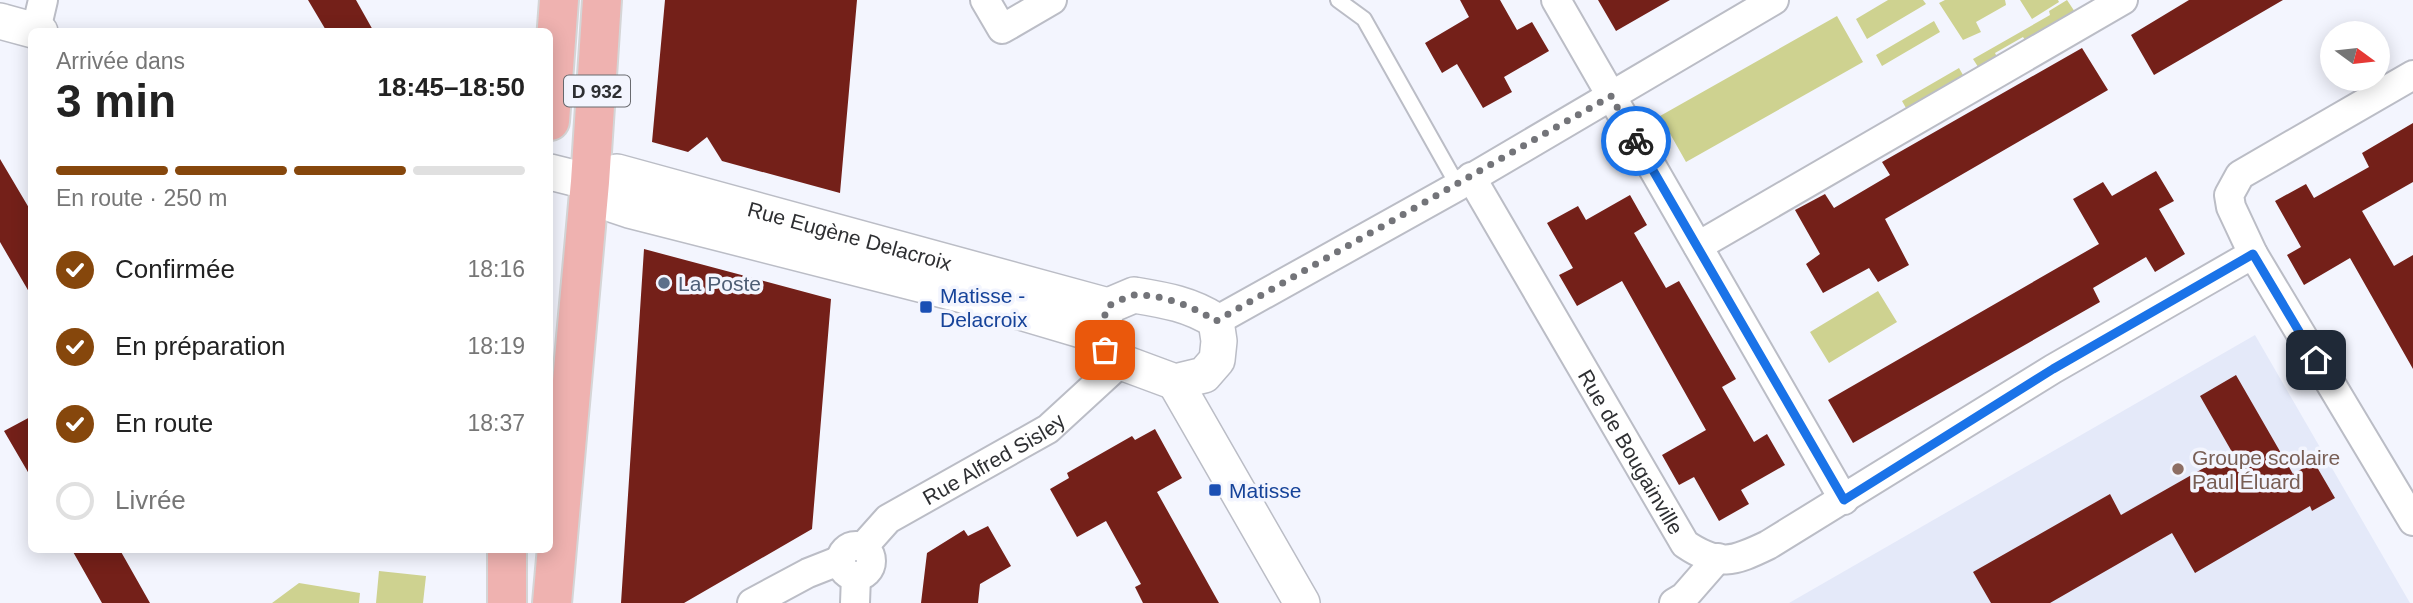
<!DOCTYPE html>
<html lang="fr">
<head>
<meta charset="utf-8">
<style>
	:root { --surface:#fff; --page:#f2f2f2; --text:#222; --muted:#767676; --line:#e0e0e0; --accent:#86470c }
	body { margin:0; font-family:Arial,sans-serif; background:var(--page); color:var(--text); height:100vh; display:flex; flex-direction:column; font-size:26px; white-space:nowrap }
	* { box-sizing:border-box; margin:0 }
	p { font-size:23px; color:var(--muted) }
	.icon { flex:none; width:38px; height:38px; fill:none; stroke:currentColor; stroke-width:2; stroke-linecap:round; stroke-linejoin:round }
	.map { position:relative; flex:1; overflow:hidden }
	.details { position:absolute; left:28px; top:28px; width:525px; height:525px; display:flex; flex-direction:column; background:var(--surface); border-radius:10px; box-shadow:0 4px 18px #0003 }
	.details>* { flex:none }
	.needle { width:46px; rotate:105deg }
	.controls { position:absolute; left:2320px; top:21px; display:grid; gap:14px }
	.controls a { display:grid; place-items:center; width:70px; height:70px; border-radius:50%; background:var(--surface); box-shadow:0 4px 18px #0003; font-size:35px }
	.pin { position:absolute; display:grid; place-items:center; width:60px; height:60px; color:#fff; margin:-30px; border-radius:14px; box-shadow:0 4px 10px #0006 }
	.courier { position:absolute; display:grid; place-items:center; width:70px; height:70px; margin:-35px; border:5px solid #1a73e8; border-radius:50%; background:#fff; color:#222; box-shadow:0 2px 9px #0007 }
	.head em { font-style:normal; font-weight:700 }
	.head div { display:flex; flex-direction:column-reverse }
	.head { display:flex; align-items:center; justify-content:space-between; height:119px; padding:0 28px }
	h1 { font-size:46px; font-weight:700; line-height:52px }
	.bar { display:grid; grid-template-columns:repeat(4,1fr); gap:10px 7px; align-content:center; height:84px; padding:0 28px }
	.bar i { height:9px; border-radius:5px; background:var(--line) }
	.bar .on { background:var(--accent) }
	.bar p { grid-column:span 4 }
	ol { padding:0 28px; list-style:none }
	li { display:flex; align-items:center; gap:21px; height:77px }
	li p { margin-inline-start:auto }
	li .icon { padding:7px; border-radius:50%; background:var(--accent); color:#fff; stroke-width:4 }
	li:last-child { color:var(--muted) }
	li i { width:38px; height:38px; border:4px solid var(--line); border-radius:50% }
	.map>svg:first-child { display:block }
	.built { fill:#e4e9f9 }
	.green { fill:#ced290 }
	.building { fill:#742019 }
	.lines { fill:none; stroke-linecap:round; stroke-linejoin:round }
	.service-casing { stroke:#bbbdc6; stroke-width:18 }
	.minor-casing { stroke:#bbbdc6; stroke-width:32 }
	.tertiary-casing { stroke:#bbbdc6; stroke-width:38 }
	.primary-casing { stroke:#d5d5d6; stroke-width:42 }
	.service { stroke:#fff; stroke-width:14 }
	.minor { stroke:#fff; stroke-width:28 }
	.tertiary { stroke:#fff; stroke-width:35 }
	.primary { stroke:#efb2b0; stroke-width:38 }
	.done { stroke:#737479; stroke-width:7; stroke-dasharray:0 12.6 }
	.route { stroke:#1a73e8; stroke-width:9 }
	.service-dot { fill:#5c6f8a; stroke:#f3f5fe; stroke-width:2.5 }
	.transit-dot { fill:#1a4fb4; stroke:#f3f5fe; stroke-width:2.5 }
	.education-dot { fill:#8d6e63; stroke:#f3f5fe; stroke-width:2.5 }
	.labels { text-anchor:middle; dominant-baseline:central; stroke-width:7; stroke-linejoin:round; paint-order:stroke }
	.shield { fill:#f3f5fe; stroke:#696a6f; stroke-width:2 }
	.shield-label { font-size:19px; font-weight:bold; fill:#2e2f32 }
	.street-label { font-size:21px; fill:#2e2f32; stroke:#f3f5fe }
	.service-label { font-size:21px; fill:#4e5e75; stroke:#f3f5fe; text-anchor:start }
	.transit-label { font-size:21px; fill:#164399; stroke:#f3f5fe; text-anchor:start }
	.education-label { font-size:21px; fill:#785e54; stroke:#f3f5fe; text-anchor:start }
</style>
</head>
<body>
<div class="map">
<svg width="2413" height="603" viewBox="0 0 2413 603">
	<rect width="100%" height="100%" fill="#f3f5fe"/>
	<!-- built -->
	<path class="built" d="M2255,335l155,268h-621z"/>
	<!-- green -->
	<path class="green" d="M1888,0h35l3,4 -59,35 -11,-20z
		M1945,0h60l1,5 -30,17 5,10 -18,8 -24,-37z
		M2020,0h38l1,2 -27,17z
		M2067,0l12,18 -50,28 -6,-9 -28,16 5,10 -18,10 -9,-14 77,-44 -1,-4z
		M1837,16l26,46 -177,100 -26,-46z
		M1934,21l6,11 -58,34 -6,-11z
		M1959,68l8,14 -57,33 -8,-14z
		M1878,291l19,31 -68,41 -19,-31z
		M379,571l47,5 -3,27h-47z
		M299,583l61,10 -1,10h-87z"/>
	<!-- building -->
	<path class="building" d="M308,0h48l18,32h-47z
		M665,0h192l-17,193 -118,-32 -15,-24 -19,15 -36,-10z
		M1460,0h40l17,30 15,-8 17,29 -45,26 8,15 -29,16 -26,-44 -15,9 -17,-30 44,-26z
		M1598,0h72l-54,31z
		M2189,0h94l-129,75 -23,-40z
		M2082,48l26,42 -223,129 24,46 -31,17 -9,-14 -46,25 -17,-29 14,-10 -25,-44 30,-16 9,14 56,-33 -8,-13z
		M2413,123v59l-51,29 32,55 19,-11v114l-63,-111 -46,27 -17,-30 14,-8 -26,-46 31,-17 8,14 55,-31 -7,-14z
		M0,159l32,54v84l-32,-55z
		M2156,171l18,30 -15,8 26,45 -30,18 -9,-15 -53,31 7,14 -247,141 -25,-43 271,-156 -26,-45 30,-17 9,14z
		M1630,195l17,30 -13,8 32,55 13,-7 57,98 -14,8 32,55 13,-8 18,31 -44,25 8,14 -30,17 -25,-44 -15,8 -17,-30 44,-25 -84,-149 -45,25 -18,-31 14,-7 -26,-45 31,-17 8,14z
		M644,249l187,50 -19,230 -128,74h-63z
		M2236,375l57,99 21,-12 21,36 -23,13 -2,-5 -115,67 -23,-40 -122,70h-59l-18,-31 137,-78 11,21 111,-63 -32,-56z
		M32,416v63l-28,-48z
		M1155,429l27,49 -25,14 62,111h-76l-8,-16 6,-3 -35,-63 -29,16 -27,-48 19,-11 -2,-5 65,-37 3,4z
		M988,526l23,40 -31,18 -2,19h-57l6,-50 37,-23 4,6z
		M72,550h48l30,53h-48z"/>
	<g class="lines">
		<!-- service casing -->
		<g class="service-casing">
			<path id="service" d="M1338,0l26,19 94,167"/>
		</g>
		<!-- minor casing -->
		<g class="minor-casing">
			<g id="minor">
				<path d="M985,0l17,29 50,-29"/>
				<path d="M1556,0l288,500"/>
				<path d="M36,30l7,-30"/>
				<path id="s1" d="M1471,177l214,367c34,23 48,18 83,1l285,-176 200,-115 160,267"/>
				<path d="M1698,246l425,-246"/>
				<path d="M2253,254l-22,-47 -2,-12 11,-20 173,-100"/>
				<path d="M1216,321l242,-135 316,-186"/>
				<circle cx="856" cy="561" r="15"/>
				<path id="s2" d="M863,547l25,-28 160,-90 73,-67"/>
				<path d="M752,603l56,-30 33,-13"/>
				<path d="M855,603l1,-27"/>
				<path d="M1674,603l10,-6 34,-39"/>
			</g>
		</g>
		<!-- tertiary casing -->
		<g class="tertiary-casing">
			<g id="tertiary">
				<path d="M0,21l40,11"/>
				<path d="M550,172l40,10 24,23 15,5 330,84 139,41"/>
				<path id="s3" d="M590,182l27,-10 491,134"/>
				<path d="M1134,295c30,5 56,9 82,26l3,20 -2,19 -13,15 -29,7 -54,-20 -16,-12 -7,-15 10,-29z"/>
				<path d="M1175,382l127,221"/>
			</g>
		</g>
		<!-- primary casing -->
		<g class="primary-casing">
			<path id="primary" d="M550,121l9,-121
				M507,550v53
				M552,603l38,-421 12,-182"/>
		</g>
		<!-- service -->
		<use href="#service" class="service"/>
		<!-- minor -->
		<use href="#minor" class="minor"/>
		<!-- tertiary -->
		<use href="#tertiary" class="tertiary"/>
		<!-- primary -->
		<use href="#primary" class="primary"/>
	</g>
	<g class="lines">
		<!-- done -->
		<path class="done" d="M1105,350l-7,-15 10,-29c8,-3 19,-10 27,-11 27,-1 59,12 81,26l395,-225 25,45"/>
		<!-- route -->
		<path class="route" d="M1636,141l208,359 209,-131 200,-115 63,106"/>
	</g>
	<!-- markers -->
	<circle class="service-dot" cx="664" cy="283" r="7"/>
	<g class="transit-dot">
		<rect x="919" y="300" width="14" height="14" rx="3.5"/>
		<rect x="1208" y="483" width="14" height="14" rx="3.5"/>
	</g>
	<circle class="education-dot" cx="2178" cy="469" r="7"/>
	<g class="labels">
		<!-- shield labels -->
		<rect class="shield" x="564" y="75.5" width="66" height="31" rx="5"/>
		<g class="shield-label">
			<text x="597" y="91">D 932</text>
		</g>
		<!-- street labels -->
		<g class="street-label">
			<text stroke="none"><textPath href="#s3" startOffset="270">Rue Eugène Delacroix</textPath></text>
			<text stroke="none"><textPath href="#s1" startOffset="318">Rue de Bougainville</textPath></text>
			<text stroke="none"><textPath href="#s2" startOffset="159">Rue Alfred Sisley</textPath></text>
		</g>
		<!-- service labels -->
		<g class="service-label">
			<text x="678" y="283">La Poste</text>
		</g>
		<!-- transit labels -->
		<g class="transit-label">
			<text x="940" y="295">Matisse -<tspan x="940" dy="24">Delacroix</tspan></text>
			<text x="1229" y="490">Matisse</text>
		</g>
		<!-- education labels -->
		<g class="education-label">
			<text x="2192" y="457">Groupe scolaire<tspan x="2192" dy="24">Paul Éluard</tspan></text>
		</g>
	</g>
</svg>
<div class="controls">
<a><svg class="needle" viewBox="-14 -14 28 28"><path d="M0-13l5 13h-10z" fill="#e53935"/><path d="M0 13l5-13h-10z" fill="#767676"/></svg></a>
</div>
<div class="pin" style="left:1105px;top:350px;background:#ea580c"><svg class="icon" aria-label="bag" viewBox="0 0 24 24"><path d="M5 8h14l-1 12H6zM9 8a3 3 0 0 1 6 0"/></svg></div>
<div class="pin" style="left:2316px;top:360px;background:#1f2937"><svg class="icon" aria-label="home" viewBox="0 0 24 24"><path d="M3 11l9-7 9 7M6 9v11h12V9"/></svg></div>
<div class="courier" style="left:1636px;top:141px"><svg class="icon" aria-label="bike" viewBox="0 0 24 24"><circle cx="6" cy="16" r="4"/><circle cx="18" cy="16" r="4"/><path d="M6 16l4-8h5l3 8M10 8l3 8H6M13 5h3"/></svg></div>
<section class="details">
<div class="head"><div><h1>3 min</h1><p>Arrivée dans</p></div><em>18:45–18:50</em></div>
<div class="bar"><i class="on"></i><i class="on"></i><i class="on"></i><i></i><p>En route · 250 m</p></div>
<ol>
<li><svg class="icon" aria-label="check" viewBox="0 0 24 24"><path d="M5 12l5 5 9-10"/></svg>Confirmée<p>18:16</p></li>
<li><svg class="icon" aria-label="check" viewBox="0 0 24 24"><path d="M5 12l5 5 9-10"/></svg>En préparation<p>18:19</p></li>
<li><svg class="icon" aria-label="check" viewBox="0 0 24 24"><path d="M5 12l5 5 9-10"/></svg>En route<p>18:37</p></li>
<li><i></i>Livrée</li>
</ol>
</section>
</div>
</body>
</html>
